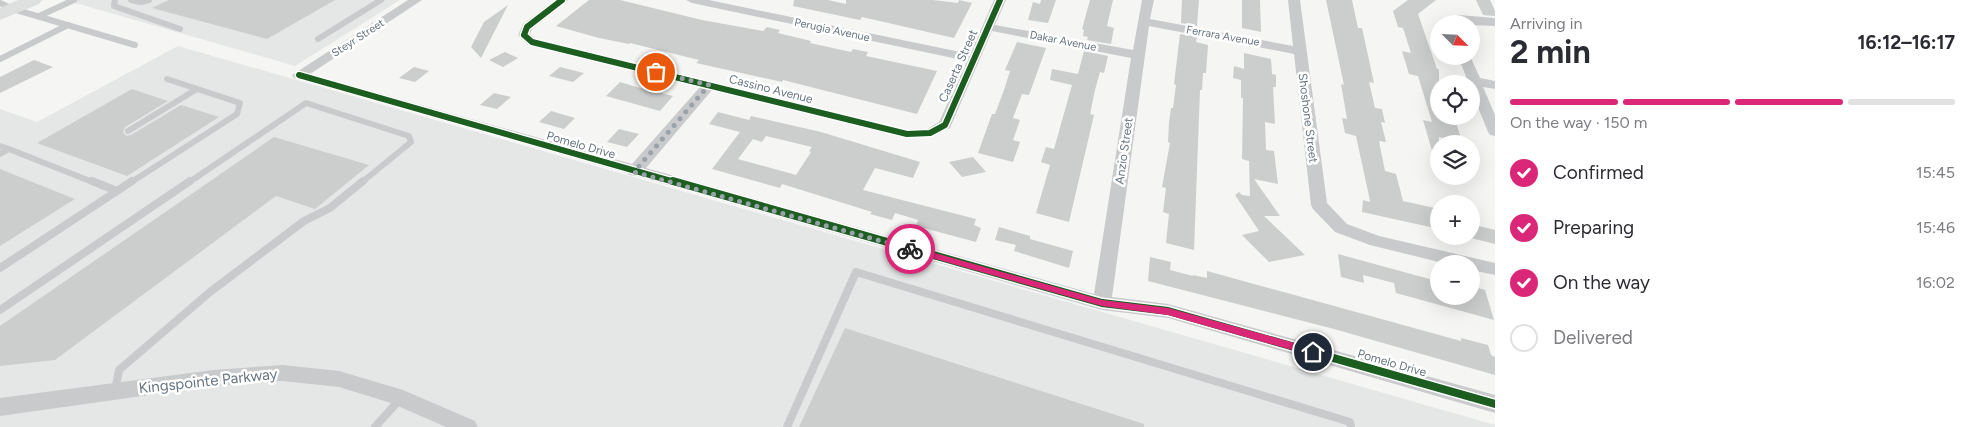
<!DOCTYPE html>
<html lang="en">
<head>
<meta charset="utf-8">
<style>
	:root { --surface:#fff; --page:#f7f7f7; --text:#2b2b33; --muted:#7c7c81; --line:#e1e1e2; --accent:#db2777 }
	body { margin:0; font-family:Figtree,sans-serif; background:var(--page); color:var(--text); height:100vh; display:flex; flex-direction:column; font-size:19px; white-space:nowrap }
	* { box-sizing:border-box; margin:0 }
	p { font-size:16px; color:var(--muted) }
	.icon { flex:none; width:28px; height:28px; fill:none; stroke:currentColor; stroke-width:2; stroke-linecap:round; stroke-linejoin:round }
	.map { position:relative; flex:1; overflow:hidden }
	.details { display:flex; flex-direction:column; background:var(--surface); width:475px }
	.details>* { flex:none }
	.needle { width:32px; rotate:114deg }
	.buttons { position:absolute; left:1430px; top:15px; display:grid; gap:10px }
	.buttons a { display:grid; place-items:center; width:50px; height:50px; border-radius:50%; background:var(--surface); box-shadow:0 5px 20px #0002; font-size:25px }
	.pin { position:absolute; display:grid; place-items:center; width:42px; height:42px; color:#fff; margin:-21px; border:2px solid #fff; border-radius:50%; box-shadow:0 1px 5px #0007 }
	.courier { position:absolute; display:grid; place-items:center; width:50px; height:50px; margin:-25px; border:4px solid #db2777; border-radius:50%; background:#fff; color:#222; box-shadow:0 1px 6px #0007 }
	.headline em { font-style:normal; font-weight:700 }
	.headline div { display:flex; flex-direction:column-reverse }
	.headline { display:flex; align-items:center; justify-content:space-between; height:85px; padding:0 15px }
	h1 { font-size:32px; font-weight:700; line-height:38px }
	.bar { display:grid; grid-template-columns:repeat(4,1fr); gap:8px 5px; align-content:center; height:60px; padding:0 15px }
	.bar i { height:6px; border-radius:4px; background:var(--line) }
	.bar .on { background:var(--accent) }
	.bar p { grid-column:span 4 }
	ol { padding:0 15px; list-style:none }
	li { display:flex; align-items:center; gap:15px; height:55px }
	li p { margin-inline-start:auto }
	li .icon { padding:5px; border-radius:50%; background:var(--accent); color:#fff; stroke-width:4 }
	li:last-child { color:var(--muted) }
	li i { width:28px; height:28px; border:2px solid var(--line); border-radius:50% }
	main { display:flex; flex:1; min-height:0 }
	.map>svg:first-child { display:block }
	.built { fill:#e5e6e6 }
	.building { fill:#cccdcd; fill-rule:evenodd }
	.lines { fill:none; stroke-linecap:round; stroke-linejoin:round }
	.lane-far1 { stroke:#c9cacb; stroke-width:6 }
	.lane { stroke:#c9cacb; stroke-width:8 }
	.street { fill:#c9cacb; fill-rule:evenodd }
	.primary { fill:#dedfdf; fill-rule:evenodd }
	.cycleway-far1-casing { stroke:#fff; stroke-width:9 }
	.cycleway-casing { stroke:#fff; stroke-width:11 }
	.cycleway-far1 { stroke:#1b5e20; stroke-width:6 }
	.cycleway { stroke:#1b5e20; stroke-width:8 }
	.route { fill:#db2777 }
	.done { stroke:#99a2a9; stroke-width:5; stroke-dasharray:0 9 }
	.labels { text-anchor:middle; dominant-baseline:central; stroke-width:5; stroke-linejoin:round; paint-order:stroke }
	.far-street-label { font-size:11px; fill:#677581; stroke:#fff }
	.street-label { font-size:12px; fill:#677581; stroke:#fff }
	.near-street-label { font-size:15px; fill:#677581; stroke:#fff }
</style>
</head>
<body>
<main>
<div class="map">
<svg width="1495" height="427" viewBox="0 0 1495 427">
	<rect width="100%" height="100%" fill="#f5f5f3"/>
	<!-- built -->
	<path class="built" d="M65,0h335l-105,66z
		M178,46l1317,379v2h-1495v-318l37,13z"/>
	<!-- building -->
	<path class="building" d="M169,0h166l-68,39 -115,-31z
		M589,0h31l82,20 61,11 4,-4 13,3 -2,3 33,8 -1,2 41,9 2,-3 15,3 -2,4 71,15 -20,43 -134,-34 -1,2 -86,-19 3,-3 -69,-17 -1,1 -30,-6 -43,-12z
		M794,0h34l18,4v-4h87l25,3 1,-3 13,3 -18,35 -92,-21 -2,3 -67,-14z
		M1041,0h15l-8,23 -20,-3 5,-18 7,2z
		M1090,0h23l-6,26 7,2 -3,16 -24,-4 1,-3 -5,-1 1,-6 -2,-1z
		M1182,0h17l-2,26 -16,-3z
		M1242,0h18l1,32 -19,-4z
		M1326,0h26l6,28h4l12,55 -5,-1 6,26 7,1 3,14 -4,-1 5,20 -7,-1 6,30 11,3 7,27 36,8v20l-77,-17 1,-12 7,2 -1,-6 -13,-60 -11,-3 -3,-15 5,1 -6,-35 3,1z
		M1408,0h28l-18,14 19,55h2v47h15l8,26 -23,-5v24h-4l-12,-41 9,2 -14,-46 -9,-2 -7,-23 9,2 -8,-25 -5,-1 -5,-16z
		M1476,0h14l5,11v5l-12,-1z
		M508,5l-27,53 -10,-11 13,-25z
		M1180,34l17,3 -1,5 12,3 -2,28h-3l-1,17h-2l-6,160 -28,-7 3,-29 -6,-2 3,-24 -4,-1 8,-44 -2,-1 1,-20 2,-14h2l3,-23 -2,-1z
		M1017,42l29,6 -17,47 -7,-1 -9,24 7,2 -7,20 7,2 -7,20 -35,-9 14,-39h3l9,-24 6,-19 -5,-1z
		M1084,51l24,5 -4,17 -4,-1 -5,18 -5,24 4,1 -25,107 -33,-9 14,-48 -9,-3 5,-15 8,2 18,-64 -22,-5 2,-11 26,5z
		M505,52l13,6 -15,9 -14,-7z
		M1244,53l27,6 1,15 4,1v12h-3l2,37 -10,-2 1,28 8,1 4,33 -24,-5 26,37h-16l41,39 -36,7 -27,-27 17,-4 -24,-36 4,-3 3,3 8,1 -1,-35 -7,-2 1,-61h-2v-18l-8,-2 1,-12 10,3z
		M34,60l19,7 -53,26v-16z
		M414,67l15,4 -14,11 -16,-4z
		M560,67l24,6 -11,9 -24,-6z
		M620,82l17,5 36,9 -13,15 -54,-15z
		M132,89l36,12 -43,26 -2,5 3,4 5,-1 50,-30 38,12 -92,59 -90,-33z
		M494,93l17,4 -14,12 -17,-4z
		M551,111l24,7 -11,11 -25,-7z
		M718,112l31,8 2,-4 70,16 99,30 -7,16 -38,-10 -12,22 113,29 -2,6 7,3 -5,14 -60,-16 2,-6 -23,-7 -3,7 -22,-6 2,-2 -90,-28 -2,4 -68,-19 28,-37 -31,-8zM766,136l46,11 -3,4 2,1 -15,23 -58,-16 15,-20 9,3z
		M619,129l20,5 -12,13 -20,-5z
		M274,137l95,28 -54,44 -39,-13 -221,164 -55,6v-40z
		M973,157l13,15 -24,5 -13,-15z
		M0,169l75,30 -75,47z
		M1471,224l24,6v14l-24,-6z
		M999,227l31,9v3l43,12 -4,17 -55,-17 2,-6 -21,-5z
		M1338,254l95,26 4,16h34v-10l14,4 9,30 -98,-27 -2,-10 -31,-8 1,8 -23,-6z
		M1150,257l21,5 -1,8 23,6v-1l14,3v-7l254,70v-3l27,7 3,10 4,2v18l-161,-46 -186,-48z
		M845,328l299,96v3h-345z"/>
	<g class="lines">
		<!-- lane-far1 -->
		<path class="lane-far1" d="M115,0l-1,6 66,23
			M131,0l10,2 8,-2
			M0,3l13,6 122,36
			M39,16l35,-16
			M318,39l63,-39
			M0,59l68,-34
			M128,131l69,-42
			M0,146l9,3 -9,5
			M9,149l86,34
			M130,183l107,-69 3,-11 -73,-24
			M188,183l118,-80 103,33 2,6 -50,41"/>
		<!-- lane -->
		<path class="lane" d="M92,181l25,10 15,-10
			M0,268l117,-77
			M0,310l190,-129
			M115,391l4,-21 91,-78 94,-71 26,-13 33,-27
			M375,427l25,-28
			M787,427l69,-155 494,150 1,5"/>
		<!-- street -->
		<path class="street" d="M408,0h14l-112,74 322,90 68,-77 -172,-42 -10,-10 5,-11 32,-24h13l-36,29 -2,5 6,5 371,91 20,-1 12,-7 28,-61 -275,-58 -6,-3h23l261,54 24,-54h12l-11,25 138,25 9,-50h12l-4,19 143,27 -5,-46h12l27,203 20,21 32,12 116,27v12l-24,-5v-6h-24l-77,-19 -35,-13 -22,-23 -2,-4 -17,-151 -145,-28 -37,271 56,7 327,91v18l-327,-95 -66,-8 -465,-134 -8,-1 -2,-2 -333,-95 -2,-3zM992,31l139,27 -37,236 -448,-126 66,-78 195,48 23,-1 20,-9z
			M1459,15l36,3v8l-46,-2 6,-8z
			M1458,56h12l10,22 15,3v8l-12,-2 12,28v21l-5,-1 -2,-3 -17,-42v-6h-2z
			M283,365l56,6 64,19 72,31 3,6h-32l-55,-24 -52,-16 -56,-6 -70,5 -213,30v-18l213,-28z"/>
		<!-- primary -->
		<path class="primary" d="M18,0h24l-3,4 -39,16v-12z"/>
		<!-- cycleway-far1 casing -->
		<g class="cycleway-far1-casing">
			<path id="cycleway-far1" d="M562,0l-35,27 -3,8 8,7 375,92 23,-1 15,-8 55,-125
				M299,75l379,108"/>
		</g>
		<!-- cycleway casing -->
		<g class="cycleway-casing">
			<path id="cycleway" d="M673,181l429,122 66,8 327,93"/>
		</g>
		<!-- cycleway-far1 -->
		<use href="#cycleway-far1" class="cycleway-far1"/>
		<!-- cycleway -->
		<use href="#cycleway" class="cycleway"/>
	</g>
	<!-- route -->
	<path class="route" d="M910,246l192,54 66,8 145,40 5,4 -5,4 -145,-41 -66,-9 -195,-55 -1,-2z"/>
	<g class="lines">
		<!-- done -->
		<path class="done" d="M656,72l53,13 -75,87 276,77"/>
	</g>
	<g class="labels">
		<!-- far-street labels -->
		<g class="far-street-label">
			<text transform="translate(832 30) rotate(12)">Perugia Avenue</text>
			<text transform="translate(1223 36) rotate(10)">Ferrara Avenue</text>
			<text transform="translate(358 38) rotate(-33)">Steyr Street</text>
			<text transform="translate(1063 41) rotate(11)">Dakar Avenue</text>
		</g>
		<!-- street labels -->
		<g class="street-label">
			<text transform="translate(958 66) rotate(-66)">Caserta Street</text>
			<text transform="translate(771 89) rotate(14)">Cassino Avenue</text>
			<text transform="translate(1308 118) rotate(83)">Shoshone Street</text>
			<text transform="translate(581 145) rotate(16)">Pomelo Drive</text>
			<text transform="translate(1124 151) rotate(-82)">Anzio Street</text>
			<text transform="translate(1392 363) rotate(16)">Pomelo Drive</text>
		</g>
		<!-- near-street labels -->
		<g class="near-street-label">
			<text transform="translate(208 381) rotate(-6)">Kingspointe Parkway</text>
		</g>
	</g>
</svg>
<div class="buttons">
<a><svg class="needle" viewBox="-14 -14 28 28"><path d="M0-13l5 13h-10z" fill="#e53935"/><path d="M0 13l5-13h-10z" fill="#7c7c81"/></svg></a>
<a><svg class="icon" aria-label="locate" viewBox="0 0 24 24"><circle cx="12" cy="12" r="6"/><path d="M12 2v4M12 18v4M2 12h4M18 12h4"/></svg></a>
<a><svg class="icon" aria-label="layers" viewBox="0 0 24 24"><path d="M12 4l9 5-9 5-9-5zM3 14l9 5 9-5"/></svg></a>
<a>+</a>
<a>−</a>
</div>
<div class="pin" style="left:656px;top:72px;background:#ea580c"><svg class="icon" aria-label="bag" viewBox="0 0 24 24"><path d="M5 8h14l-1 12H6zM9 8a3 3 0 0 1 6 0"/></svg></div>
<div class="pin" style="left:1313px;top:352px;background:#1f2937"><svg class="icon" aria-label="home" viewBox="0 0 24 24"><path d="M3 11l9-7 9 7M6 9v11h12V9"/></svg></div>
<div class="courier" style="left:910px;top:249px"><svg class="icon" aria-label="bike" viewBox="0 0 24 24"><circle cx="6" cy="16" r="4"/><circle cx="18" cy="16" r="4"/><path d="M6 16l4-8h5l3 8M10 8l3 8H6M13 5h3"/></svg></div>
</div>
<section class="details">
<div class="headline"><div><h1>2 min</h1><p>Arriving in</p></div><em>16:12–16:17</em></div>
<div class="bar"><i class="on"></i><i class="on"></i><i class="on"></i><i></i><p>On the way · 150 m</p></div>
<ol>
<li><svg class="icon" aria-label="check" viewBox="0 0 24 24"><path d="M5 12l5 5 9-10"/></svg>Confirmed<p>15:45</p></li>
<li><svg class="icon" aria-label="check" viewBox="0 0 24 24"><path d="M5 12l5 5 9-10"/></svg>Preparing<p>15:46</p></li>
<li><svg class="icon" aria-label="check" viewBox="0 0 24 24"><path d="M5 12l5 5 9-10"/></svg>On the way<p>16:02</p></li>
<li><i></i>Delivered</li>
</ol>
</section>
</main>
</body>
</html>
